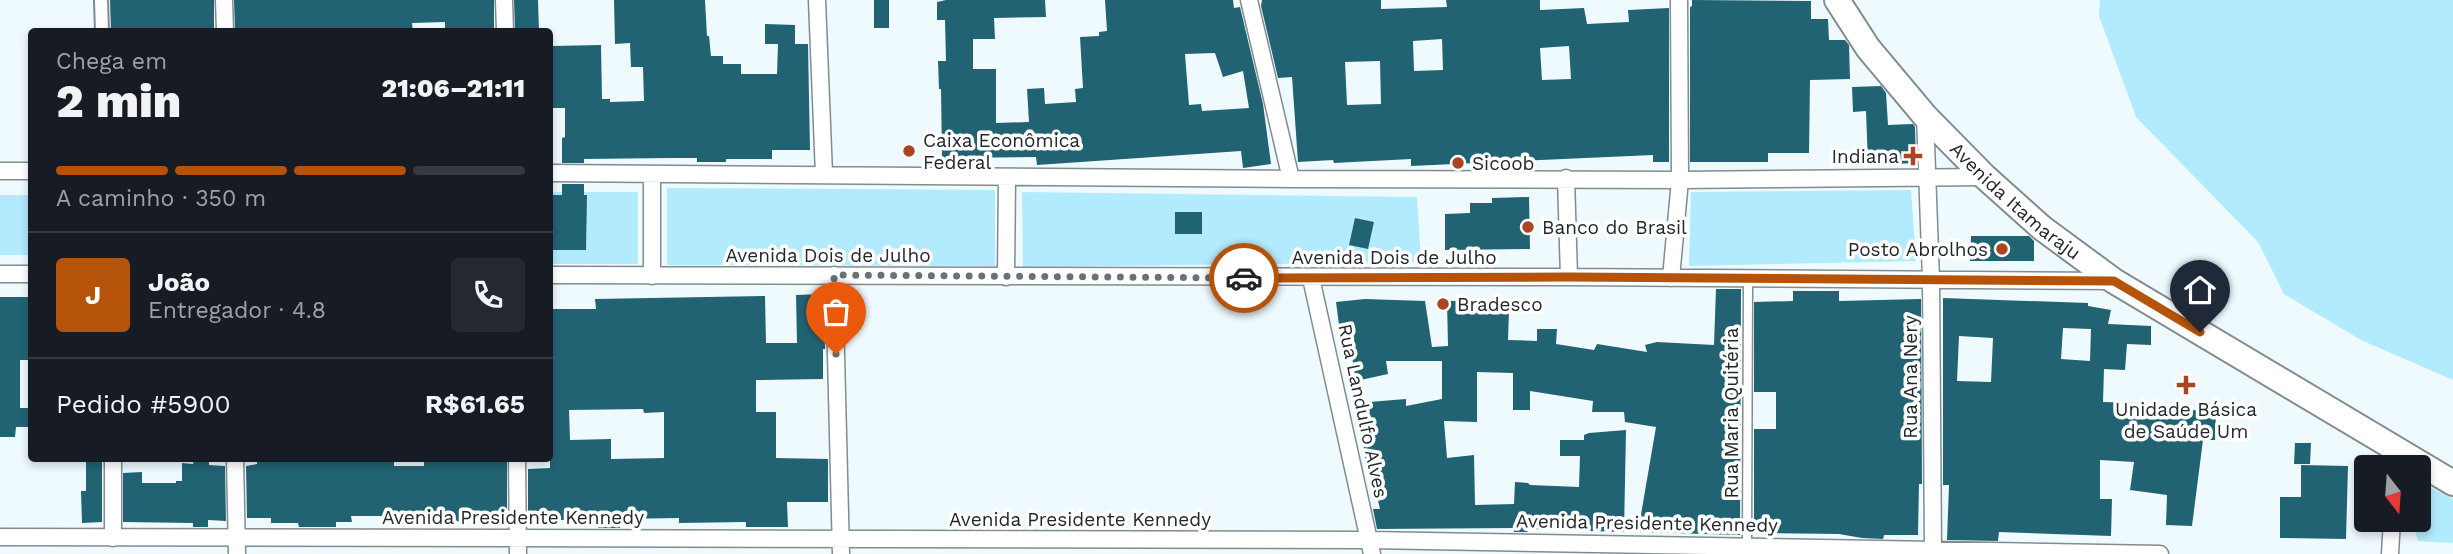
<!DOCTYPE html>
<html lang="pt">
<head>
<meta charset="utf-8">
<style>
	:root { --surface:#171b24; --page:#242831; --text:#f1f3f6; --muted:#9ea1a6; --line:#363941; --accent:#b45309 }
	body { margin:0; font-family:"Work Sans",sans-serif; background:var(--page); color:var(--text); height:100vh; display:flex; flex-direction:column; font-size:26px; white-space:nowrap }
	* { box-sizing:border-box; margin:0 }
	p { font-size:23px; color:var(--muted) }
	.icon { flex:none; width:38px; height:38px; fill:none; stroke:currentColor; stroke-width:2; stroke-linecap:round; stroke-linejoin:round }
	.map { position:relative; flex:1; overflow:hidden }
	.panel { position:absolute; left:28px; top:28px; width:525px; height:434px; display:flex; flex-direction:column; background:var(--surface); border-radius:7px; box-shadow:0 4px 10px #0003 }
	.panel>* { flex:none }
	.needle { width:46px; rotate:163deg }
	.controls { position:absolute; left:2354px; top:455px; display:grid; gap:14px }
	.controls a { display:grid; place-items:center; width:77px; height:77px; border-radius:7px; background:var(--surface); box-shadow:0 4px 10px #0003; font-size:35px }
	.pin { position:absolute; display:grid; place-items:center; width:60px; height:60px; color:#fff; margin:-72px -30px; border-radius:50% 50% 50% 0; rotate:-45deg; box-shadow:0 0 7px #0007 }
	.pin .icon { rotate:45deg }
	.courier { position:absolute; display:grid; place-items:center; width:70px; height:70px; margin:-35px; border:5px solid #b45309; border-radius:50%; background:#fff; color:#222; box-shadow:0 2px 9px #0007 }
	.head em { font-style:normal; font-weight:800 }
	.head div { display:flex; flex-direction:column-reverse }
	.head { display:flex; align-items:center; justify-content:space-between; height:119px; padding:0 28px }
	h1 { font-size:46px; font-weight:800; line-height:52px }
	.bar { display:grid; grid-template-columns:repeat(4,1fr); gap:10px 7px; align-content:center; height:84px; padding:0 28px }
	.bar i { height:9px; border-radius:5px; background:var(--line) }
	.bar .active { background:var(--accent) }
	.bar p { grid-column:span 4 }
	.line { display:flex; align-items:center; gap:18px; padding:0 28px; border-top:2px solid var(--line) }
	.line div { flex:1 }
	.round { display:grid; place-items:center; flex:none; width:74px; height:74px; border-radius:7px; background:var(--page) }
	.map>svg:first-child { display:block }
	.green { fill:#b2ebfd }
	.building { fill:#226373; fill-rule:evenodd }
	.lines { fill:none; stroke-linecap:round; stroke-linejoin:round }
	.service-casing { stroke:#808c8f; stroke-width:11 }
	.pedestrian-casing { stroke:#808c8f; stroke-width:16 }
	.minor-casing { stroke:#808c8f; stroke-width:19 }
	.primary-casing { stroke:#808c8f; stroke-width:28 }
	.service { stroke:#fff; stroke-width:8 }
	.pedestrian { stroke:#fff; stroke-width:12 }
	.minor { stroke:#fff; stroke-width:16 }
	.primary { stroke:#fff; stroke-width:24 }
	.done { stroke:#6a7174; stroke-width:7; stroke-dasharray:0 12.6 }
	.route { stroke:#b45309; stroke-width:9 }
	.poi-dot { fill:#ab4421; stroke:#fff; stroke-width:2.5 }
	.labels { text-anchor:middle; dominant-baseline:central; stroke-width:7; stroke-linejoin:round; paint-order:stroke }
	.poi-label { font-size:19px; fill:#232729; stroke:#fff; text-anchor:start }
	.street-label { font-size:19px; fill:#232729; stroke:#fff }
</style>
</head>
<body>
<div class="map">
<svg width="2453" height="554" viewBox="0 0 2453 554">
	<rect width="100%" height="100%" fill="#eefafe"/>
	<!-- green -->
	<path class="green" d="M2100,0h353v380l-92,-40 -77,-46 -26,-52 -122,-125 -37,-101z
		M667,188l328,2v76l-328,-1z
		M1911,190l5,71 -227,5 2,-74z
		M550,192h88v72h-88z
		M1022,192l395,5 4,65 -398,5z
		M0,195h31v60h-31z
		M2424,484l29,15v44l-35,-2 -6,-21h6l1,-27z"/>
	<!-- building -->
	<path class="building" d="M110,0h104v32h-103z
		M234,0h260v32h-49v-10l-33,1 1,9h-178z
		M514,0h24l1,32h-24z
		M614,0h91l2,36h2l2,20h12v8h18v10h36l1,-30h-13v-20l30,1v19h13l2,106h-38v9h-46v3h-29v-4h-27l-86,1v4h-22v-25l3,-1v-29h-15l2,-62 49,-1 1,54h8v3l34,-1 -1,-34h-12l-1,-24 -15,1z
		M874,0h15v28h-15z
		M946,0h99l1,17 -52,1 1,21h-22v30h23v54l33,-1 -2,-33 17,-1 1,16 31,-2 -1,-13 8,-1 -3,-51 19,-1v-4l8,-1 -2,-31h128l1,8 6,-1 23,97 8,60 -28,4 -2,-17 -204,14 -1,-8 -94,1 -1,-69h-2l-1,-28h8l-1,-41h-8v-18zM1215,53l8,24 20,-6 6,37 -47,3 -1,-7 -12,1 -4,-51z
		M1262,0h119v9l66,-2 -1,-7h94v10l44,-2 3,16 42,-2 -1,-12 41,-2v154h-16v-7l-242,11v-7l-77,4 -1,-3 -35,2 -6,-85 -14,1 -17,-72zM1442,39l1,31 -29,1 -1,-30zM1569,46l2,33 -29,1 -2,-32zM1380,61l1,43 -34,1 -2,-43z
		M1692,0l119,1v18h17l1,21h16l4,5 1,34 -40,1 -1,73h-41v9h-78v-155l2,-1z
		M1881,86l5,7 2,32 25,-1 2,3 1,36 -48,2 -2,-54 -13,1 -1,-25z
		M562,184h22v11h3l-1,55h-36v-55h12z
		M1529,197l1,52 -85,1v-36l25,-1v-10h22v-5z
		M1175,212h27v22h-27z
		M1355,218l19,4 -6,27 -19,-4z
		M1971,236h58l5,5v20h-64z
		M1716,289h25l-1,246 -102,-3 18,-105 -31,-5 -1,-10h-32l1,-11 -63,-10v19h-17v-37l-36,-1v50l-33,-1 3,37 27,-3 1,50 39,-1 1,-22 13,1 2,2 49,2 1,-31h-20v-16h24v-5l5,-2 37,-3 -2,102 -95,-3 -2,3h-13v-4l-137,1 -4,-20h7l-8,-34 -4,1 -11,-73 49,-4v7l36,-7v-38h-56l2,13 -32,7 -5,-31 -9,-2 -6,-46 29,-3 60,2 7,46 16,-1 -1,-45h31v9h31l-1,30 29,1v-12h20l-1,15 38,6 3,-6 50,8 -2,-7 12,-3 57,3z
		M1793,291h46v10l82,-2 1,185h-3l-1,51h-34l-1,4 -21,-1 -23,-4 -85,-1v-104h22v-37h-22v-90l39,-1z
		M824,294l1,55h-2v30l-67,1v32h20v46l52,1v43h-41l1,25h-42v-5l-67,1v-5l-59,1v9h-22v-5l-34,1v-4h-36v-51l22,-1v-159h46l-1,-10 170,-3 1,47h31l-1,-48zM643,409l1,4 20,-1v46l-53,1v-20l-41,1 -1,-30z
		M0,297h32v63h-12v48h12v19h-16l-1,10h-15z
		M1943,298l145,5v3l23,4 -3,14 43,2v19l-24,-1 -2,26 -21,-1 -1,33 38,1 -1,5 76,3 -1,29h-12l-11,86 -26,-1 1,-30 -37,-5 4,-28 -34,-2v39h12l-1,37 -112,-4 -1,9 -51,-1 2,-55h-6zM2063,328l28,1 -1,32 -29,-2zM1959,336l34,2 -2,44 -34,-1z
		M2295,443h16l-1,21h-16z
		M86,458h16v64l-20,1 -1,-32h5z
		M194,458h15v7l16,1 1,55 -18,-1v7h-15v-4l-70,-1v-49l19,-1v11h34v-2h6v-18l11,1z
		M257,458h137v8h30v-8h83v59h-11l1,4 -103,1v-6h-43l1,6h-16v5h-37l-1,-4h-27v-5h-24l-1,-52 11,-2z
		M2301,465l47,1 -2,73 -66,-1v-41h21z"/>
	<g class="lines">
		<!-- service casing -->
		<g class="service-casing">
			<path id="service" d="M1747,546l1,-267"/>
		</g>
		<!-- pedestrian casing -->
		<g class="pedestrian-casing">
			<path id="pedestrian" d="M101,0l1,32"/>
		</g>
		<!-- minor casing -->
		<g class="minor-casing">
			<path id="minor" d="M224,0l1,32
				M504,0l1,32
				M817,0l7,175
				M1249,0l42,179
				M1925,116l6,163 2,275
				M0,171h32
				M550,173l741,6 389,1 305,-3
				M652,174v102
				M1566,178l3,99
				M0,274h32
				M550,275l1019,2 545,4
				M834,275l7,279
				M1006,277l1,-99
				M1311,278l61,276
				M1671,278l9,-98 -1,-180
				M235,458l2,96
				M517,458l1,96
				M0,537l1369,3 791,14
				M113,538v-80
				M2390,554l2,-34"/>
		</g>
		<!-- primary casing -->
		<g class="primary-casing">
			<g id="primary">
				<path id="s1" d="M1837,0l31,48 57,68 60,61 57,51 72,53 339,202"/>
			</g>
		</g>
		<!-- service -->
		<use href="#service" class="service"/>
		<!-- pedestrian -->
		<use href="#pedestrian" class="pedestrian"/>
		<!-- minor -->
		<use href="#minor" class="minor"/>
		<!-- primary -->
		<use href="#primary" class="primary"/>
	</g>
	<g class="lines">
		<!-- done -->
		<path class="done" d="M836,354l-2,-79 410,3"/>
		<!-- route -->
		<path class="route" d="M1244,278l325,-1 545,4 86,51"/>
	</g>
	<!-- markers -->
	<g class="poi-dot">
		<circle cx="909" cy="151" r="7"/>
		<path d="M1909.5 145.5h7v7h7v7h-7v7h-7v-7h-7v-7h7z"/>
		<circle cx="1458" cy="163" r="7"/>
		<circle cx="1528" cy="227" r="7"/>
		<circle cx="2002" cy="249" r="7"/>
		<circle cx="1443" cy="304" r="7"/>
		<path d="M2182.5 374.5h7v7h7v7h-7v7h-7v-7h-7v-7h7z"/>
	</g>
	<g class="labels">
		<!-- poi labels -->
		<g class="poi-label">
			<text x="923" y="140">Caixa Econômica<tspan x="923" dy="22">Federal</tspan></text>
			<text x="1899" y="156" text-anchor="end">Indiana</text>
			<text x="1472" y="163">Sicoob</text>
			<text x="1542" y="227">Banco do Brasil</text>
			<text x="1988" y="249" text-anchor="end">Posto Abrolhos</text>
			<text x="1457" y="304">Bradesco</text>
			<text x="2186" y="409" text-anchor="middle">Unidade Básica<tspan x="2186" dy="22">de Saúde Um</tspan></text>
		</g>
		<!-- street labels -->
		<g class="street-label">
			<text stroke="none"><textPath href="#s1" startOffset="270">Avenida Itamaraju</textPath></text>
			<text x="828" y="255">Avenida Dois de Julho</text>
			<text x="1394" y="257">Avenida Dois de Julho</text>
			<text transform="translate(1910 377) rotate(-90)">Rua Ana Nery</text>
			<text transform="translate(1363 411) rotate(78)">Rua Landulfo Alves</text>
			<text transform="translate(1731 413) rotate(-90)">Rua Maria Quitéria</text>
			<text x="513" y="517">Avenida Presidente Kennedy</text>
			<text x="1080" y="519">Avenida Presidente Kennedy</text>
			<text transform="translate(1647 523) rotate(1)">Avenida Presidente Kennedy</text>
		</g>
	</g>
</svg>
<div class="controls">
<a><svg class="needle" viewBox="-14 -14 28 28"><path d="M0-13l5 13h-10z" fill="#e53935"/><path d="M0 13l5-13h-10z" fill="#9ea1a6"/></svg></a>
</div>
<div class="pin" style="left:836px;top:354px;background:#ea580c"><svg class="icon" aria-label="bag" viewBox="0 0 24 24"><path d="M5 8h14l-1 12H6zM9 8a3 3 0 0 1 6 0"/></svg></div>
<div class="pin" style="left:2200px;top:332px;background:#1f2937"><svg class="icon" aria-label="home" viewBox="0 0 24 24"><path d="M3 11l9-7 9 7M6 9v11h12V9"/></svg></div>
<div class="courier" style="left:1244px;top:278px"><svg class="icon" aria-label="car" viewBox="0 0 24 24"><path d="M5 17H2v-5l4-1 3-4h7l3 4 3 1v5h-3M9 17h6M6 11h13"/><circle cx="7" cy="17" r="2"/><circle cx="17" cy="17" r="2"/></svg></div>
<section class="panel">
<div class="head"><div><h1>2 min</h1><p>Chega em</p></div><em>21:06–21:11</em></div>
<div class="bar"><i class="active"></i><i class="active"></i><i class="active"></i><i></i><p>A caminho · 350 m</p></div>
<div class="line" style="height:126px"><b class="round" style="background:var(--accent);color:#fff">J</b><div><b>João</b><p>Entregador · 4.8</p></div><a class="round"><svg class="icon" aria-label="phone" viewBox="0 0 24 24"><path d="M5 4h4l2 5-3 2q2 4 5 5l2-3 5 2v4C11 20 4 13 5 4z"/></svg></a></div>
<div class="line" style="height:91px"><div>Pedido #5900</div><b>R$61.65</b></div>
</section>
</div>
</body>
</html>
